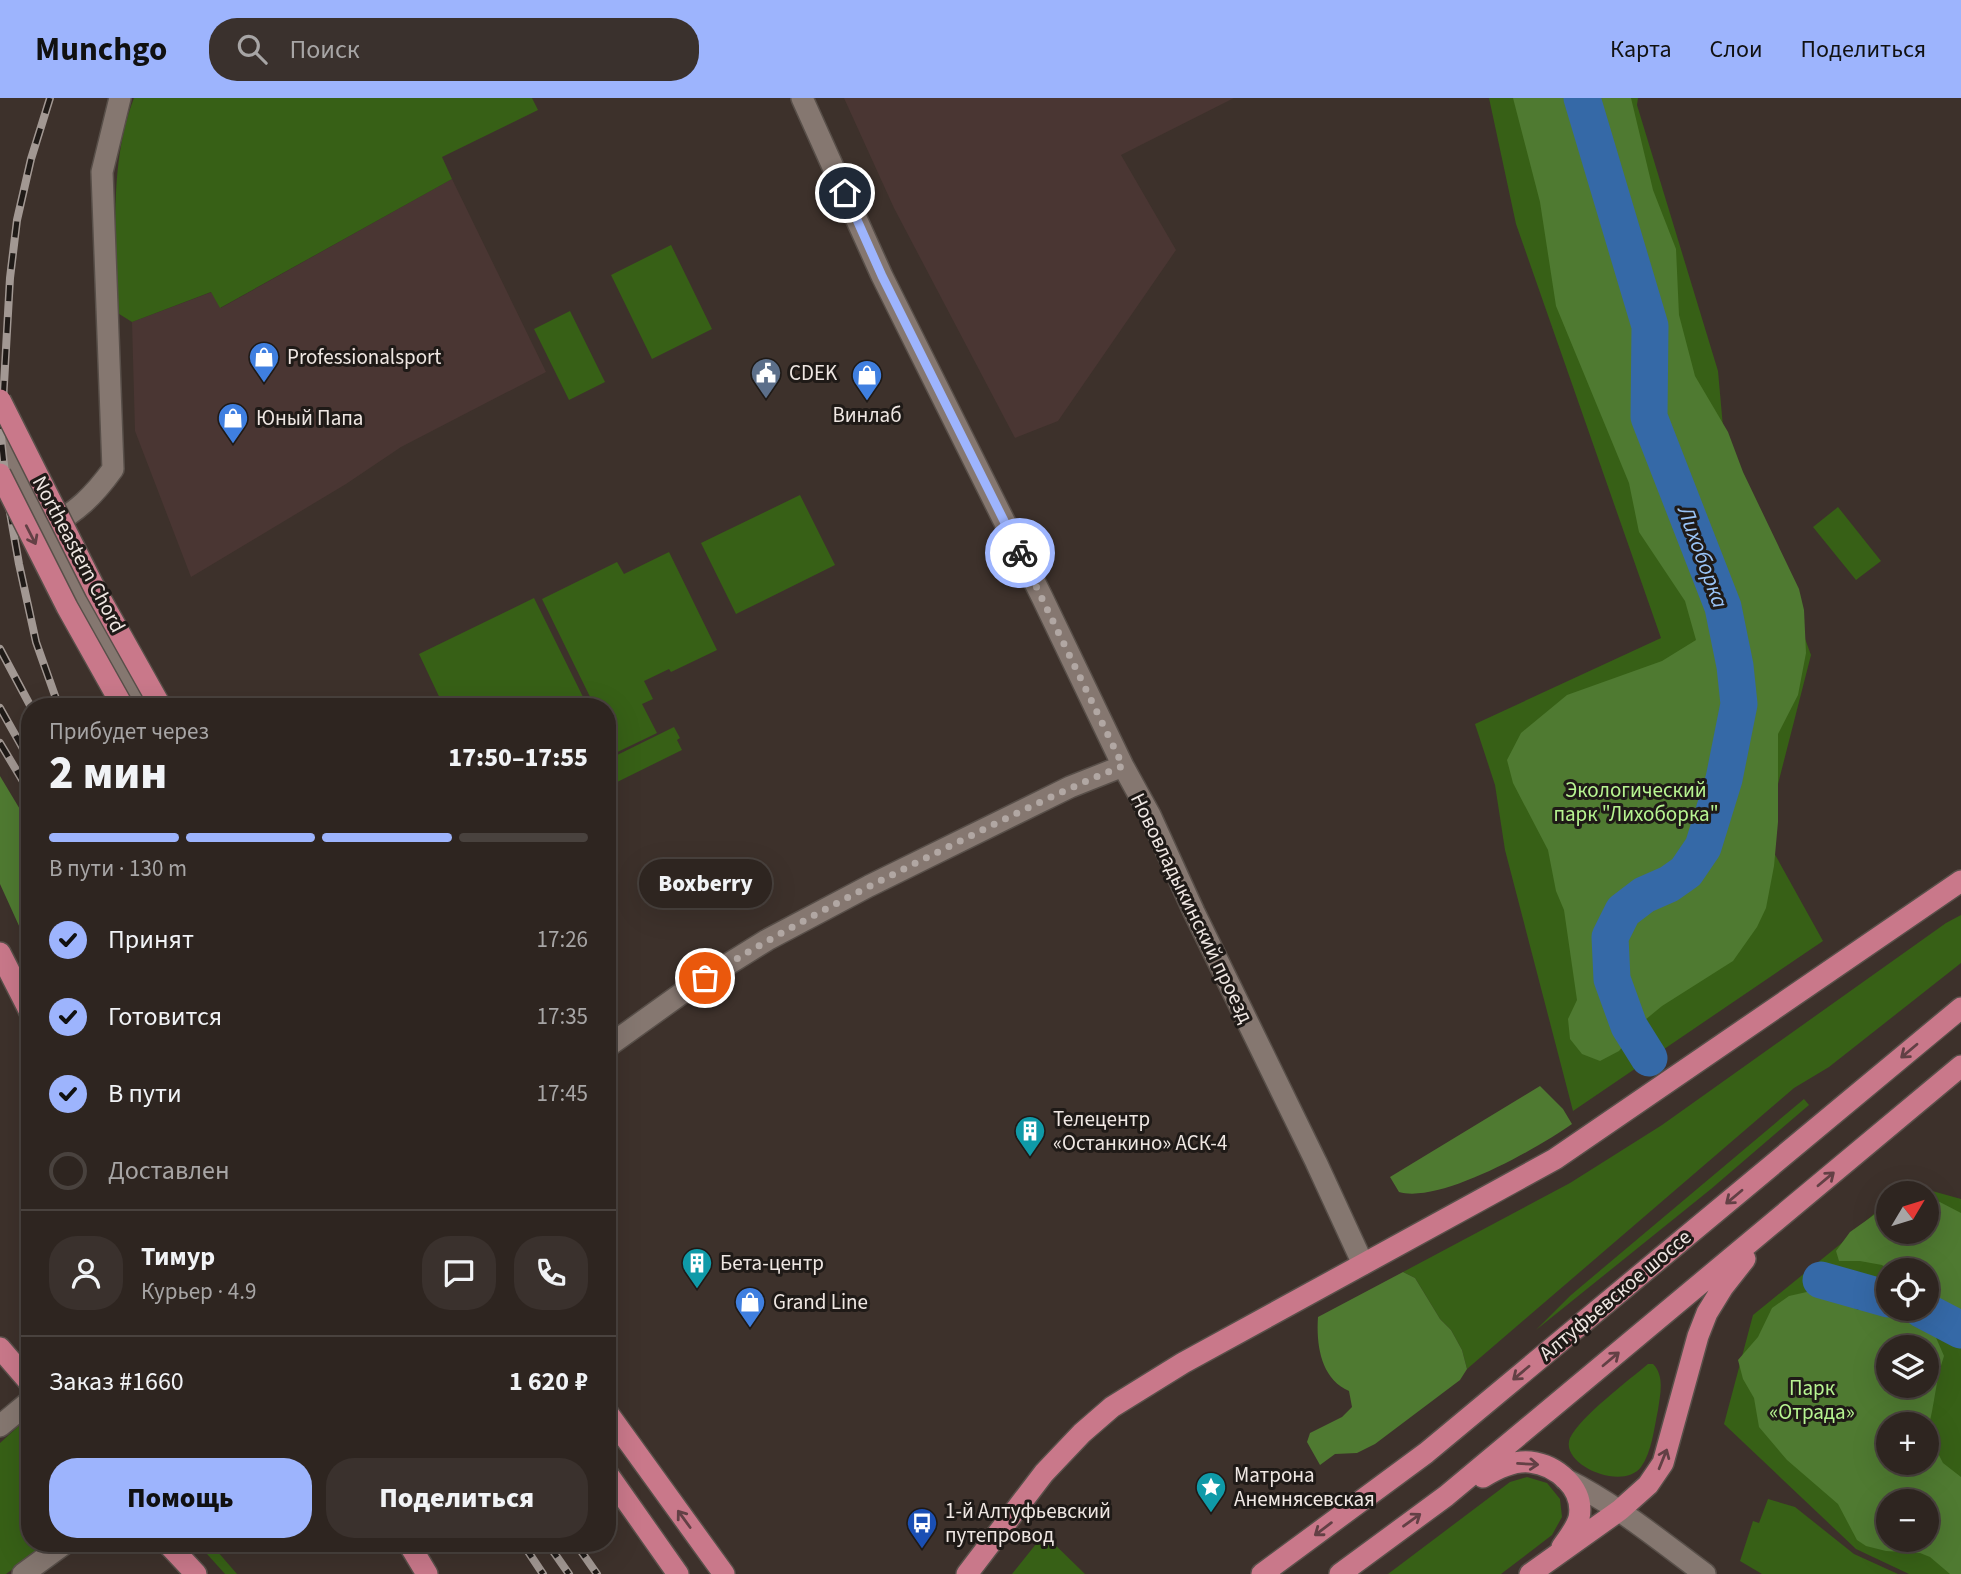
<!DOCTYPE html>
<html lang="ru">
<head>
<meta charset="utf-8">
<style>
	:root { --surface:#2e2520; --page:#3a312d; --text:#f1f3f6; --muted:#a7a5a5; --line:#49423e; --accent:#9db4fd }
	body { margin:0; font-family:"Source Sans 3",sans-serif; background:var(--page); color:var(--text); height:100vh; display:flex; flex-direction:column; font-size:26px; white-space:nowrap }
	* { box-sizing:border-box; margin:0 }
	p { font-size:23px; color:var(--muted) }
	.icon { flex:none; width:38px; height:38px; fill:none; stroke:currentColor; stroke-width:2; stroke-linecap:round; stroke-linejoin:round }
	.map { position:relative; flex:1; overflow:hidden }
	.details { position:absolute; left:21px; top:600px; width:595px; height:854px; display:flex; flex-direction:column; background:var(--surface); border-radius:28px; box-shadow:0 7px 28px #0002,0 0 0 2px var(--line) }
	.details>* { flex:none }
	.needle { width:46px; rotate:52deg }
	.buttons { position:absolute; left:1876px; top:1083px; display:grid; gap:14px }
	.buttons a { display:grid; place-items:center; width:63px; height:63px; border-radius:50%; background:var(--surface); box-shadow:0 7px 28px #0002,0 0 0 2px var(--line); font-size:35px }
	.pin { position:absolute; display:grid; place-items:center; width:60px; height:60px; color:#fff; margin:-30px; border:4px solid #fff; border-radius:50%; box-shadow:0 2px 7px #0007 }
	.courier { position:absolute; display:grid; place-items:center; width:70px; height:70px; margin:-35px; border:5px solid #9db4fd; border-radius:50%; background:#fff; color:#222; box-shadow:0 2px 9px #0007 }
	.bubble { position:absolute; height:49px; border-radius:24px; background:var(--surface); box-shadow:0 7px 28px #0002,0 0 0 2px var(--line); font-size:23px; font-weight:800; line-height:49px; text-align:center }
	.summary em { font-style:normal; font-weight:800 }
	.summary div { display:flex; flex-direction:column-reverse }
	.summary { display:flex; align-items:center; justify-content:space-between; height:119px; padding:0 28px }
	h1 { font-size:46px; font-weight:800; line-height:52px }
	.bar { display:grid; grid-template-columns:repeat(4,1fr); gap:10px 7px; align-content:center; height:84px; padding:0 28px }
	.bar i { height:9px; border-radius:5px; background:var(--line) }
	.bar .on { background:var(--accent) }
	.bar p { grid-column:span 4 }
	.line { display:flex; align-items:center; gap:18px; padding:0 28px; border-top:2px solid var(--line) }
	.line div { flex:1 }
	.round { display:grid; place-items:center; flex:none; width:74px; height:74px; border-radius:28px; background:var(--page) }
	ol { padding:0 28px; list-style:none }
	li { display:flex; align-items:center; gap:21px; height:77px }
	li p { margin-inline-start:auto }
	li .icon { padding:7px; border-radius:50%; background:var(--accent); color:#111; stroke-width:4 }
	li:last-child { color:var(--muted) }
	li i { width:38px; height:38px; border:4px solid var(--line); border-radius:50% }
	.primary-button { display:flex; gap:14px; margin-top:auto; padding:14px 28px }
	.primary-button a { flex:1; height:80px; border-radius:28px; background:var(--accent); color:#111; font-size:28px; font-weight:800; line-height:80px; text-align:center }
	.primary-button a+a { background:var(--page); color:var(--text) }
	header { display:flex; align-items:center; gap:42px; box-sizing:border-box; height:98px; padding:0 35px; background:var(--accent); color:#111 }
	header strong { font-size:33px }
	nav { display:flex; gap:38px; margin-inline-start:auto; font-size:24px }
	.search { width:490px; height:63px; background:var(--page); display:flex; align-items:center; gap:18px; box-sizing:border-box; padding:0 24px; border-radius:28px; color:var(--muted); font-size:26px }
	.map>svg:first-child { display:block }
	.industrial { fill:#4a3633 }
	.green { fill:#376016; fill-rule:evenodd }
	.forest { fill:#4f7a31; fill-rule:evenodd }
	.lines { fill:none; stroke-linecap:round; stroke-linejoin:round }
	.river { stroke:#3569a7; stroke-width:37 }
	.minor-casing { stroke:#584f49; stroke-width:24 }
	.major-casing { stroke:#584f49; stroke-width:24 }
	.minor { stroke:#857770; stroke-width:21 }
	.major { stroke:#c9788a; stroke-width:21 }
	.rail-casing { stroke:#a29893; stroke-width:8 }
	.rail { stroke:#1f1a17; stroke-width:5; stroke-dasharray:16; stroke-linecap:butt }
	.major-bridge-casing { stroke:#584f49; stroke-width:24; stroke-linecap:butt }
	.major-bridge { stroke:#c9788a; stroke-width:21 }
	.oneway { stroke:#634045 }
	.done { stroke:#b1a7a3; stroke-width:7; stroke-dasharray:0 12.6 }
	.route { stroke:#9db4fd; stroke-width:9 }
	.labels { text-anchor:middle; dominant-baseline:central; stroke-width:6; stroke-linejoin:round; paint-order:stroke }
	.poi-label { font-size:21px; fill:#efe7e3; stroke:#1f1a17; text-anchor:start }
	.street-label { font-size:21px; fill:#efe7e3; stroke:#1f1a17 }
	.park-label { font-size:21px; fill:#b7f491; stroke:#1f1a17 }
	.water-label { font-size:23px; font-style:italic; fill:#9ac4f7; stroke:#1f1a17 }
</style>
</head>
<body>
<header>
<strong>Munchgo</strong>
<div class="search"><svg class="icon" aria-label="search" viewBox="0 0 24 24"><circle cx="10" cy="10" r="6"/><path d="M15 15l6 6"/></svg>Поиск</div>
<nav><a>Карта</a><a>Слои</a><a>Поделиться</a></nav>
</header>
<div class="map">
<svg width="1961" height="1476" viewBox="0 0 1961 1476">
	<rect width="100%" height="100%" fill="#3d312b"/>
	<!-- industrial -->
	<path class="industrial" d="M844,0h390l-113,57 55,95 -118,171 -43,17 -121,-230z
		M452,81l94,193 -145,75 -55,37 -155,93 -56,-146 -3,-109 80,-30 9,16z"/>
	<!-- green -->
	<path class="green" d="M134,0h398l6,12 -96,47 10,22 -232,129 -9,-16 -79,30 -16,-10c1,-71 -8,-147 18,-214z
		M1489,0h149l-1,7 81,266 11,123 46,63 36,98 -33,129 -10,58 55,99 -250,170 -68,-261 -10,-65 -20,-61 186,-86 -145,-414z
		M671,147l41,84 -60,30 -41,-84z
		M570,213l35,71 -36,18 -35,-71z
		M800,397l35,70 -99,49 -35,-71z
		M1838,409l43,54 -25,19 -43,-53z
		M669,454l48,98 -46,22 -2,-3 -25,12 9,18 -11,5 15,29 -50,24v-50h-12l-53,-108 75,-37 7,12z
		M534,500l54,109h-144l-25,-53z
		M674,629l6,11 -3,2 5,10 -75,37v-27z
		M1961,817v48l-132,104 -35,21 -327,281 -5,-19 -11,-20 -11,-11 -25,-41 -12,-6 167,-89 92,-58 284,-202z
		M1804,1001l5,6 -98,84 -175,141 35,-35z
		M1907,1086l54,15v375h-52l-53,-25 -132,-125 29,-109 90,-73 45,-41v31h39v-38l-30,-1zM1888,1172h39v39h-39zM1888,1250h39v38h-39zM1888,1326h39v39h-39zM1888,1404h39v38h-39z
		M1648,1266h5c12,12 7,31 5,46 -4,18 -6,42 -17,57 -19,25 -82,-3 -71,-29 10,-21 59,-58 78,-74z
		M23,1324l7,7v115h17l-41,30h-6v-131z
		M1527,1379l20,6 13,16 2,18 -10,18 -51,39h-113l122,-92z
		M1768,1401l27,8 59,47 44,20h-136l-22,-13 13,-40 6,2z
		M1044,1436l41,40h-73z
		M198,1446h13l26,30h-12z"/>
	<!-- forest -->
	<path class="forest" d="M1513,0h118l22,92 23,59 3,66 16,61 33,56 15,40 56,117 5,21 2,43 -8,42 -20,39v88l-4,44 -8,42 -9,19 -24,34 -71,45 -17,14 -26,31 -19,10 -18,-7 -12,-15 -2,-20 9,-19 -13,-90 -8,-19 -8,-41 -35,-67 -6,-23 14,-27 46,-38 95,-34 34,-21 -11,-39 -46,-69 -10,-49 -73,-177 -16,-104z
		M0,678l30,50v124l-30,-66z
		M1540,988l23,23 9,15c-34,24 -132,80 -173,68l-9,-15z
		M1927,1100l7,1 27,14v107l-17,-14 -17,-10v-26h-38l-7,-5 -22,-4h-21l-3,-10 14,-19 38,-27v27h39z
		M1403,1174l12,6 25,41 11,11 11,20 5,19 -7,11 -85,64 -18,9 -22,1 -15,11 -13,-23 3,-9 32,-16 10,-10 -3,-16c-28,-12 -33,-46 -31,-74z
		M1820,1191l38,21 32,-1 44,24 10,23c-9,25 -9,50 -17,76l16,31 18,14v97h-11l-20,-17 -10,-4 -34,-2 -20,-5 -9,-6 -19,-36 -51,-44 -28,-33 -5,-29 -11,-19 -5,-19 20,-23 14,-29 17,-12zM1888,1250h39v38h-39zM1927,1326v39h-39v-39zM1888,1404h39v38h-39z"/>
	<g class="lines">
		<!-- river -->
		<path class="river" d="M1582,0l68,228 -1,91 74,190 12,59 4,38 -15,75 -21,68 -17,25 -17,12 -25,11 -21,16 -13,26 2,42 17,47 20,32
			M1821,1182l67,19
			M1921,1211l40,21"/>
		<!-- minor casing -->
		<g class="minor-casing">
			<path id="minor" d="M802,0l80,178 160,321 81,169 27,49 44,97 122,250 47,102
				M0,336l47,95 101,178
				M47,431c31,-19 45,-31 66,-60l-11,-297 18,-74
				M607,949l78,-56 82,-51 102,-54 201,-99 53,-21
				M0,1328l30,-25
				M1565,1381c51,25 94,61 140,95
				M23,1476l41,-30"/>
		</g>
		<!-- major casing -->
		<g class="major-casing">
			<path id="major" d="M0,855l30,59
				M0,1250l30,35
				M607,1314l117,162
				M607,1375l71,101
				M1483,1379c13,-8 30,-17 47,-15 26,3 55,26 49,56 -3,11 -11,20 -17,29
				M168,1446l28,30
				M409,1446l18,30
				M967,1476l77,-101 38,-40 30,-26 71,-44 372,-204 406,-278
				M1262,1476l164,-121 535,-445
				M1340,1476l106,-78 515,-430
				M1530,1476l90,-64 28,-25 15,-22 35,-127 9,-23 16,-26 22,-28"/>
		</g>
		<!-- minor -->
		<use href="#minor" class="minor"/>
		<!-- major -->
		<use href="#major" class="major"/>
		<!-- rail casing -->
		<g class="rail-casing">
			<path id="rail" d="M50,0l-19,61 -14,61 -7,58 -9,159 7,64 11,63 17,78 23,65
				M0,551l31,58
				M0,610l30,53
				M0,645l30,50
				M523,1446l20,30
				M548,1446l21,30
				M576,1446l21,30"/>
		</g>
		<!-- rail -->
		<use href="#rail" class="rail"/>
		<!-- major-bridge casing -->
		<g class="major-bridge-casing">
			<path id="major-bridge" d="M0,302l96,191 65,116
				M0,376l67,133 56,100"/>
		</g>
		<!-- major-bridge -->
		<use href="#major-bridge" class="major-bridge"/>
	</g>
	<!-- one-way arrows -->
	<defs><path id="oneway-shaft" d="M-6 0H5M1.5-3L5.5 0L1.5 3" fill="none" stroke-width="1.6" stroke-linecap="round" stroke-linejoin="round" transform="scale(1.75)"/></defs>
	<g class="oneway">
		<use href="#oneway-shaft" transform="translate(31 437) rotate(63)"/>
		<use href="#oneway-shaft" transform="translate(1909 953) rotate(140)"/>
		<use href="#oneway-shaft" transform="translate(1826 1081) rotate(-40)"/>
		<use href="#oneway-shaft" transform="translate(1734 1099) rotate(140)"/>
		<use href="#oneway-shaft" transform="translate(1611 1261) rotate(-40)"/>
		<use href="#oneway-shaft" transform="translate(1521 1275) rotate(140)"/>
		<use href="#oneway-shaft" transform="translate(1663 1361) rotate(-68)"/>
		<use href="#oneway-shaft" transform="translate(1528 1366) rotate(3)"/>
		<use href="#oneway-shaft" transform="translate(684 1421) rotate(-126)"/>
		<use href="#oneway-shaft" transform="translate(1412 1422) rotate(-36)"/>
		<use href="#oneway-shaft" transform="translate(1323 1431) rotate(143)"/>
	</g>
	<g class="lines">
		<!-- done -->
		<path class="done" d="M705,880c77,-48 158,-89 239,-129 59,-29 118,-59 179,-83l-103,-213"/>
		<!-- route -->
		<path class="route" d="M845,95l37,83 138,277"/>
	</g>
	<!-- icons -->
	<defs>
		<g id="shop-pin" transform="scale(1.575)"><path d="M0 17L-7.5 6A9.5 9.5 0 1 1 7.5 6Z" fill="#3f7fe0" stroke="#1f1a17"/><path d="M-5-2.5h2.3a2.7 3.5 0 0 1 5.4 0H5L5.5 6h-11ZM-1.5-2.5h3a1.5 2.3 0 0 0-3 0Z" fill="#fff"/></g>
		<g id="civic-pin" transform="scale(1.575)"><path d="M0 17L-7.5 6A9.5 9.5 0 1 1 7.5 6Z" fill="#5c6f8a" stroke="#1f1a17"/><path d="M-.6-6.5H3V-4.5H.6V-3L4-1V1h2V6H-6V1h2V-1L-.6-3ZM-1.2 2.5V6h2.4V2.5Z" fill="#fff"/></g>
		<g id="building-pin" transform="scale(1.575)"><path d="M0 17L-7.5 6A9.5 9.5 0 1 1 7.5 6Z" fill="#0f9aa8" stroke="#1f1a17"/><path d="M-4-6H4V6H1V3H-1V6H-4ZM-2.5-4.3h1.7v1.8h-1.7ZM.8-4.3h1.7v1.8H.8ZM-2.5-1h1.7V.8h-1.7ZM.8-1h1.7V.8H.8Z" fill="#fff"/></g>
		<g id="sight-pin" transform="scale(1.575)"><path d="M0 17L-7.5 6A9.5 9.5 0 1 1 7.5 6Z" fill="#0f9aa8" stroke="#1f1a17"/><path d="M0-6L1.8-2.2L6-1.7L2.9 1.2L3.7 5.4L0 3.3L-3.7 5.4L-2.9 1.2L-6-1.7L-1.8-2.2Z" fill="#fff"/></g>
		<g id="bus-pin" transform="scale(1.575)"><path d="M0 17L-7.5 6A9.5 9.5 0 1 1 7.5 6Z" fill="#1a4fb4" stroke="#1f1a17"/><path d="M-5-6H5V4H4V6H2V4H-2V6H-4V4H-5ZM-3.5-4V0h7V-4ZM-3.5 1.2v1.5H-2V1.2ZM2 1.2v1.5H3.5V1.2Z" fill="#fff"/></g>
	</defs>
	<g fill-rule="evenodd">
		<use href="#shop-pin" x="264" y="259"/>
		<use href="#civic-pin" x="766" y="275"/>
		<use href="#shop-pin" x="867" y="277"/>
		<use href="#shop-pin" x="233" y="320"/>
		<use href="#building-pin" x="1030" y="1033"/>
		<use href="#building-pin" x="697" y="1165"/>
		<use href="#shop-pin" x="750" y="1204"/>
		<use href="#sight-pin" x="1211" y="1389"/>
		<use href="#bus-pin" x="922" y="1425"/>
	</g>
	<g class="labels">
		<!-- poi labels -->
		<g class="poi-label">
			<text x="287" y="259">Professionalsport</text>
			<text x="789" y="275">CDEK</text>
			<text x="867" y="317" text-anchor="middle">Винлаб</text>
			<text x="256" y="320">Юный Папа</text>
			<text x="1053" y="1021">Телецентр<tspan x="1053" dy="24">«Останкино» АСК-4</tspan></text>
			<text x="720" y="1165">Бета-центр</text>
			<text x="773" y="1204">Grand Line</text>
			<text x="1234" y="1377">Матрона<tspan x="1234" dy="24">Анемнясевская</tspan></text>
			<text x="945" y="1413">1-й Алтуфьевский<tspan x="945" dy="24">путепровод</tspan></text>
		</g>
		<!-- street labels -->
		<g class="street-label">
			<text transform="translate(79 456) rotate(62)">Northeastern Chord</text>
			<text transform="translate(1192 810) rotate(64)">Нововладыкинский проезд</text>
			<text transform="translate(1615 1197) rotate(-40)">Алтуфьевское шоссе</text>
		</g>
		<!-- park labels -->
		<g class="park-label">
			<text x="1636" y="692">Экологический<tspan x="1636" dy="24">парк "Лихоборка"</tspan></text>
			<text x="1812" y="1290">Парк<tspan x="1812" dy="24">«Отрада»</tspan></text>
		</g>
		<!-- water labels -->
		<g class="water-label">
			<text transform="translate(1703 459) rotate(70)">Лихоборка</text>
		</g>
	</g>
</svg>
<div class="buttons">
<a><svg class="needle" viewBox="-14 -14 28 28"><path d="M0-13l5 13h-10z" fill="#e53935"/><path d="M0 13l5-13h-10z" fill="#a7a5a5"/></svg></a>
<a><svg class="icon" aria-label="locate" viewBox="0 0 24 24"><circle cx="12" cy="12" r="6"/><path d="M12 2v4M12 18v4M2 12h4M18 12h4"/></svg></a>
<a><svg class="icon" aria-label="layers" viewBox="0 0 24 24"><path d="M12 4l9 5-9 5-9-5zM3 14l9 5 9-5"/></svg></a>
<a>+</a>
<a>−</a>
</div>
<div class="pin" style="left:705px;top:880px;background:#ea580c"><svg class="icon" aria-label="bag" viewBox="0 0 24 24"><path d="M5 8h14l-1 12H6zM9 8a3 3 0 0 1 6 0"/></svg></div>
<div class="pin" style="left:845px;top:95px;background:#1f2937"><svg class="icon" aria-label="home" viewBox="0 0 24 24"><path d="M3 11l9-7 9 7M6 9v11h12V9"/></svg></div>
<div class="courier" style="left:1020px;top:455px"><svg class="icon" aria-label="bike" viewBox="0 0 24 24"><circle cx="6" cy="16" r="4"/><circle cx="18" cy="16" r="4"/><path d="M6 16l4-8h5l3 8M10 8l3 8H6M13 5h3"/></svg></div>
<div class="bubble" style="left:639px;top:761px;width:133px">Boxberry</div>
<section class="details">
<div class="summary"><div><h1>2 мин</h1><p>Прибудет через</p></div><em>17:50–17:55</em></div>
<div class="bar"><i class="on"></i><i class="on"></i><i class="on"></i><i></i><p>В пути · 130 m</p></div>
<ol>
<li><svg class="icon" aria-label="check" viewBox="0 0 24 24"><path d="M5 12l5 5 9-10"/></svg>Принят<p>17:26</p></li>
<li><svg class="icon" aria-label="check" viewBox="0 0 24 24"><path d="M5 12l5 5 9-10"/></svg>Готовится<p>17:35</p></li>
<li><svg class="icon" aria-label="check" viewBox="0 0 24 24"><path d="M5 12l5 5 9-10"/></svg>В пути<p>17:45</p></li>
<li><i></i>Доставлен</li>
</ol>
<div class="line" style="height:126px"><a class="round"><svg class="icon" aria-label="person" viewBox="0 0 24 24"><circle cx="12" cy="8" r="4"/><path d="M4 21q1-7 8-7t8 7"/></svg></a><div><b>Тимур</b><p>Курьер · 4.9</p></div><a class="round"><svg class="icon" aria-label="chat" viewBox="0 0 24 24"><path d="M4 5h16v11H9l-5 4z"/></svg></a><a class="round"><svg class="icon" aria-label="phone" viewBox="0 0 24 24"><path d="M5 4h4l2 5-3 2q2 4 5 5l2-3 5 2v4C11 20 4 13 5 4z"/></svg></a></div>
<div class="line" style="height:91px"><div>Заказ #1660</div><b>1 620 ₽</b></div>
<div class="primary-button"><a>Помощь</a><a>Поделиться</a></div>
</section>
</div>
</body>
</html>
